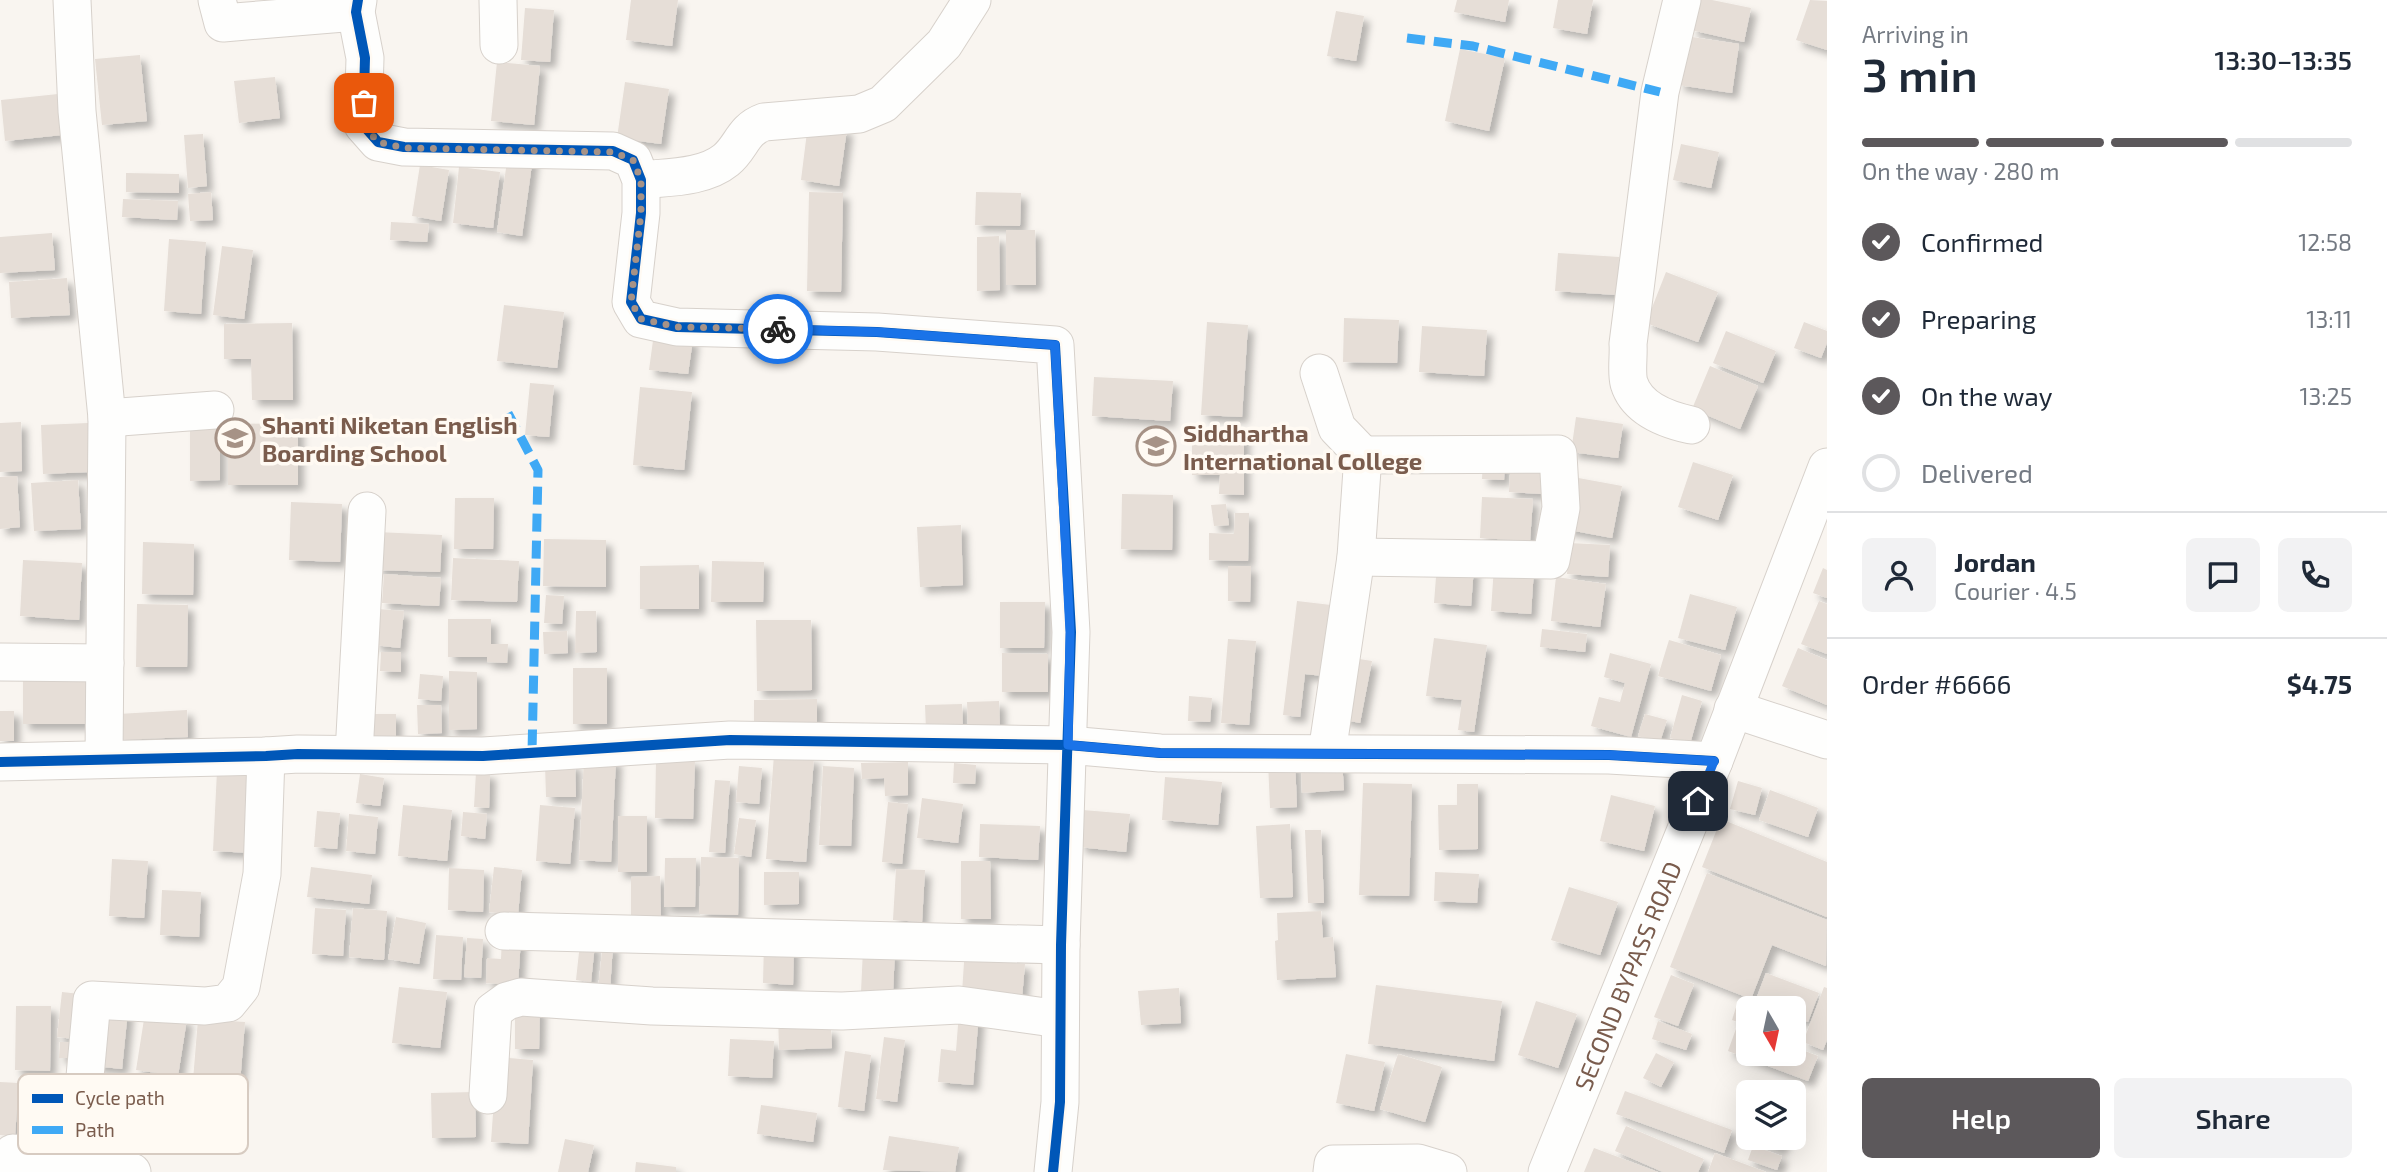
<!DOCTYPE html>
<html lang="en">
<head>
<meta charset="utf-8">
<style>
	:root { --surface:#fff; --page:#f2f2f3; --text:#1f2937; --muted:#747a83; --line:#e0e1e3; --accent:#5c585b }
	body { margin:0; font-family:"Exo 2",sans-serif; background:var(--page); color:var(--text); height:100vh; display:flex; flex-direction:column; font-size:26px; white-space:nowrap }
	* { box-sizing:border-box; margin:0 }
	p { font-size:23px; color:var(--muted) }
	.icon { flex:none; width:38px; height:38px; fill:none; stroke:currentColor; stroke-width:2; stroke-linecap:round; stroke-linejoin:round }
	.map { position:relative; flex:1; overflow:hidden }
	.details { display:flex; flex-direction:column; background:var(--surface); width:560px }
	.details>* { flex:none }
	.needle { width:46px; rotate:171deg }
	.fabs { position:absolute; left:1736px; top:996px; display:grid; gap:14px }
	.fabs a { display:grid; place-items:center; width:70px; height:70px; border-radius:10px; background:var(--surface); box-shadow:0 7px 28px #0002; font-size:35px }
	.pin { position:absolute; display:grid; place-items:center; width:60px; height:60px; color:#fff; margin:-30px; border-radius:14px; box-shadow:0 4px 10px #0006 }
	.courier { position:absolute; display:grid; place-items:center; width:70px; height:70px; margin:-35px; border:5px solid #1a73e8; border-radius:50%; background:#fff; color:#222; box-shadow:0 2px 9px #0007 }
	.head em { font-style:normal; font-weight:600 }
	.head div { display:flex; flex-direction:column-reverse }
	.head { display:flex; align-items:center; justify-content:space-between; height:119px; padding:0 35px }
	h1 { font-size:46px; font-weight:600; line-height:52px }
	.bar { display:grid; grid-template-columns:repeat(4,1fr); gap:10px 7px; align-content:center; height:84px; padding:0 35px }
	.bar i { height:9px; border-radius:5px; background:var(--line) }
	.bar .on { background:var(--accent) }
	.bar p { grid-column:span 4 }
	.line { display:flex; align-items:center; gap:18px; padding:0 35px; border-top:2px solid var(--line) }
	.line div { flex:1 }
	.round { display:grid; place-items:center; flex:none; width:74px; height:74px; border-radius:10px; background:var(--page) }
	ol { padding:0 35px; list-style:none }
	li { display:flex; align-items:center; gap:21px; height:77px }
	li p { margin-inline-start:auto }
	li .icon { padding:7px; border-radius:50%; background:var(--accent); color:#fff; stroke-width:4 }
	li:last-child { color:var(--muted) }
	li i { width:38px; height:38px; border:4px solid var(--line); border-radius:50% }
	.cta { display:flex; gap:14px; margin-top:auto; padding:14px 35px }
	.cta a { flex:1; height:80px; border-radius:10px; background:var(--accent); color:#fff; font-size:28px; font-weight:600; line-height:80px; text-align:center }
	.cta a+a { background:var(--page); color:var(--text) }
	main { display:flex; flex:1; min-height:0 }
	.map>svg:first-child { display:block }
	.building { fill:#e6ded7; filter:url(#shadow) }
	.lines { fill:none; stroke-linecap:round; stroke-linejoin:round }
	.street-casing { stroke:#d7d1cb; stroke-width:39 }
	.street { stroke:#fefefd; stroke-width:37 }
	.quiet { stroke:#3fa9f5; stroke-width:9; stroke-dasharray:18 9; stroke-linecap:butt }
	.cycleway-casing { stroke:#fffaf3; stroke-width:15 }
	.cycleway { stroke:#0057b8; stroke-width:10 }
	.done { stroke:#a69286; stroke-width:7; stroke-dasharray:0 12.6 }
	.route { stroke:#1a73e8; stroke-width:9 }
	.labels { text-anchor:middle; dominant-baseline:central; stroke-width:7; stroke-linejoin:round; paint-order:stroke }
	.poi-label { font-size:24px; font-weight:bold; fill:#7a5c4d; stroke:#fffaf3; text-anchor:start }
	.street-label { font-size:24px; fill:#7a5c4d; stroke:#fffaf3 }
	.key { fill:#fffaf3; stroke:#d7cbc1; stroke-width:2 }
	.key-label { font-size:19px; fill:#7a5c4d }
</style>
</head>
<body>
<main>
<div class="map">
<svg width="1827" height="1172" viewBox="0 0 1827 1172">
	<defs>
		<filter id="shadow"><feDropShadow dx="6" dy="6" stdDeviation="3.5" flood-color="#0004"/></filter>
	</defs>
	<rect width="100%" height="100%" fill="#f9f5f0"/>
	<!-- building -->
	<path class="building" d="M631,0h47l-6,46 -46,-6z
		M1457,0h52l-4,22 -51,-10z
		M1558,0h35l-6,34 -34,-6z
		M1697,0h15l39,8 -7,34 -53,-12z
		M1810,0l17,1v49l-31,-10z
		M525,8l29,2 -4,52 -29,-2z
		M1336,11l28,5 -8,45 -29,-5z
		M1685,36l54,8 -7,49 -54,-8z
		M1460,49l45,9 -16,73 -44,-10z
		M140,55l7,66 -45,4 -7,-66z
		M497,62l43,4 -6,59 -43,-4z
		M275,77l5,41 -41,5 -5,-42z
		M625,82l44,7 -8,55 -44,-6z
		M58,94l4,41 -57,6 -4,-41z
		M808,124l39,5 -8,57 -38,-6z
		M203,134l4,52 -19,2 -4,-53z
		M1681,144l38,8 -8,36 -38,-8z
		M508,154l25,3 -11,79 -25,-4z
		M420,165l29,5 -8,51 -29,-5z
		M459,167l41,5 -7,56 -40,-5z
		M126,173l53,1v19l-53,-1z
		M211,192l2,28 -23,1 -2,-27z
		M809,192l34,1 -2,99 -34,-1z
		M976,192l45,1 -1,33 -45,-1z
		M123,199l55,2 -1,19 -55,-3z
		M391,222l38,2 -2,18 -37,-2z
		M1006,230h29l1,55h-30z
		M52,233l3,37 -55,3v-36z
		M999,236l1,54 -23,1v-54z
		M169,239l37,3 -5,72 -37,-3z
		M222,246l31,4 -9,69 -31,-4z
		M1558,253l61,4 -2,38 -62,-4z
		M1666,272l52,20 -20,50 -52,-19z
		M67,278l3,37 -59,3 -2,-36z
		M504,305l60,7 -7,56 -60,-7z
		M1344,318l55,2 -2,43 -54,-1z
		M1207,322l41,3 -6,92 -41,-2z
		M1804,322l23,9v12l-6,15 -27,-10z
		M292,323l1,77h-41l-1,-41h-27v-35z
		M1422,326l65,4 -3,46 -65,-4z
		M1726,331l50,20 -13,32 -50,-20z
		M654,333l39,6 -5,35 -39,-4z
		M1710,366l48,20 -18,43 -48,-20z
		M1094,377l79,4 -3,40 -78,-5z
		M530,383l24,2 -5,52 -24,-2z
		M640,387l52,5 -8,78 -51,-5z
		M1576,417l47,7 -5,34 -47,-6z
		M21,422l1,49 -22,1v-49z
		M88,423l2,49 -47,2 -2,-49z
		M298,423v62h-70v-61z
		M190,425h30v55l-30,1z
		M1192,433l52,1v61l-25,-1 1,-19h-28z
		M1511,456l32,1 -2,37 -32,-2z
		M1483,458l22,1 -1,21 -22,-1z
		M1693,462l40,13 -15,45 -40,-13z
		M17,476l3,51 -20,2v-52z
		M1573,477l49,9 -10,52 -48,-9z
		M78,480l3,49 -47,2 -3,-48z
		M1122,494l51,1 -1,55 -51,-1z
		M1482,497l51,2 -3,42 -50,-3z
		M455,498h39l-1,51h-39z
		M291,502l51,2 -2,58 -51,-2z
		M1226,504l3,21 -15,1 -3,-21z
		M1235,513h14l-1,48 -39,-1v-27l25,1z
		M961,525l2,60 -43,2 -3,-60z
		M377,532l65,3 -2,37 -64,-2z
		M544,539l62,1v47l-63,-1z
		M143,542l51,2 -1,51 -51,-1z
		M1569,543l41,2 -2,32 -41,-3z
		M453,558l66,3 -2,41 -66,-2z
		M23,560l59,3 -3,57 -59,-4z
		M712,561l52,1 -1,40h-52z
		M1437,564l37,3 -3,39 -37,-3z
		M699,565v44h-59v-43z
		M1228,566h23l-1,36 -22,-1z
		M1494,566l40,3 -3,45 -40,-3z
		M1823,568l4,2v28l-14,-5z
		M384,574l57,4 -2,28 -57,-3z
		M1556,577l50,7 -6,43 -49,-6z
		M1690,594l47,13 -12,43 -47,-12z
		M546,595l18,1 -2,28 -18,-1z
		M1297,601l34,4 -8,71 -18,-2 -5,43 -17,-2z
		M1819,601l8,3v50l-26,-10z
		M1000,602h45l-1,46h-44z
		M137,604l51,1 -1,62h-51z
		M378,609l26,2 -4,37 -26,-3z
		M576,611h20l1,41 -22,1z
		M448,619h43v25h17l-1,19 -20,-1v-5h-39z
		M756,620h55l1,70 -55,1z
		M1542,629l45,5 -2,18 -45,-5z
		M567,631l1,22 -24,1 -1,-22z
		M1434,638l53,7 -13,87 -16,-2 4,-30 -36,-4z
		M1228,639l28,2 -7,84 -28,-2z
		M1669,640l52,15 -10,36 -53,-15z
		M1798,648l29,12v45l-45,-19z
		M381,652h20v20l-21,-1z
		M1002,653l46,1v38h-46z
		M1610,653l41,11 -20,73 -40,-11 8,-29 21,5 5,-19 -21,-6z
		M1353,658l19,3 -12,62 -19,-4z
		M573,668h34v56h-34z
		M86,670l1,54h-64v-53z
		M449,671l28,1v57l-28,1z
		M420,674l23,2 -2,25 -23,-2z
		M1682,695l20,6 -12,43 -20,-6z
		M1189,696l23,2 -2,24 -22,-1z
		M817,699v32l-63,1v-32z
		M999,701l1,27 -32,1 -1,-27z
		M962,704l1,25 -37,1 -1,-25z
		M417,705h24l1,28 -24,1z
		M187,710l1,27 -69,3 -1,-26z
		M0,711h14v30h-14z
		M370,714h26v23h-27z
		M1645,714l22,6 -7,22 -22,-6z
		M774,755l40,3 -8,104 -40,-3z
		M584,758l32,1 -5,103 -32,-2z
		M656,759l39,1 -2,59 -38,-1z
		M1295,761l2,46 -27,1 -2,-46z
		M1342,761l2,29 -42,3 -1,-29z
		M908,762v33l-23,1 -1,-18 -22,1 -1,-16z
		M575,763l1,34h-30l-1,-33z
		M954,763l22,2 -1,19 -22,-1z
		M739,766l23,2 -3,36 -23,-2z
		M823,766l31,2 -3,78 -32,-1z
		M217,771l39,2 -4,80 -39,-2z
		M476,772l14,1 -1,35 -15,-1z
		M360,774l24,4 -4,28 -24,-3z
		M1165,777l57,5 -4,43 -56,-5z
		M715,780l15,1 -5,72 -16,-1z
		M1738,781l24,7 -7,27 -25,-6z
		M1363,783l49,1 -3,112 -50,-1z
		M1457,784h21v65l-39,1 -1,-45h19z
		M1770,790l48,18 -10,29 -49,-17z
		M1611,795l44,11 -11,45 -44,-10z
		M922,798l41,6 -5,39 -41,-5z
		M888,802l20,2 -6,60 -20,-2z
		M403,805l49,5 -5,51 -49,-5z
		M540,805l35,3 -5,56 -34,-3z
		M1083,810l47,4 -4,38 -47,-5z
		M317,811l23,2 -3,36 -23,-2z
		M463,812l24,2 -2,25 -24,-3z
		M349,814l29,3 -3,37 -29,-3z
		M618,816h29v56h-29z
		M739,818l17,2 -5,37 -17,-3z
		M1721,819l106,43v55l-125,-50z
		M980,824l60,2 -2,34 -59,-3z
		M1290,824l3,73 -33,1 -4,-72z
		M1305,830h16l3,73h-16z
		M701,857l38,1 -1,57 -39,-1z
		M665,858h31l-1,49h-31z
		M112,859l36,2 -4,57 -35,-2z
		M961,861h29l1,58h-30z
		M311,867l61,8 -3,29 -62,-7z
		M494,867l28,3 -4,45 -29,-3z
		M449,868l35,2 -1,42 -35,-2z
		M896,869l29,1 -3,52 -29,-2z
		M764,872h35v32l-35,1z
		M1435,872l44,2 -2,29 -43,-2z
		M1707,873l120,47 -1,46 -54,-21 -21,54 -81,-32z
		M660,876l1,46 -30,1v-46z
		M1569,887l49,15 -18,53 -49,-15z
		M162,890l39,2 -2,45 -39,-2z
		M315,908l31,2 -3,46 -31,-2z
		M353,908l34,3 -3,49 -35,-3z
		M1321,911l2,27 10,-1 3,40 -59,3 -2,-39 3,-1 -1,-27z
		M396,917l30,6 -7,41 -31,-5z
		M436,935l27,2 -2,43 -28,-1z
		M502,937l19,1 -3,47 -32,-2 1,-25 14,1z
		M467,938l16,1 -2,39 -17,-1z
		M764,942h30l-1,43 -30,-2z
		M580,943l15,1 -4,38 -15,-2z
		M603,943l10,1 -3,46 -12,-1z
		M965,947l31,14 29,3 -3,34 -60,-5z
		M863,949l32,1 -2,43 -32,-1z
		M1766,973l53,20 -11,29 -14,-5v-9h-23l-16,-6z
		M1671,975l23,9 -16,42 -24,-9z
		M1376,985l126,16 -8,60 -126,-17z
		M399,987l48,5 -7,56 -48,-5z
		M1824,987l3,1v52l-4,10 -20,-8z
		M1179,988l2,35 -40,2 -3,-34z
		M62,992l27,3 -5,45 -27,-3z
		M1536,1001l41,13 -19,54 -40,-13z
		M1738,1001l18,7h-8v18l-16,-6z
		M16,1006h35l-1,65 -35,-1z
		M100,1007l28,3 -6,59 -28,-3z
		M515,1007h25l-1,42h-24z
		M959,1012l20,1 -6,72 -35,-3 3,-33 15,2z
		M145,1013l42,6 -9,57 -42,-6z
		M799,1013l1,16 31,-1 1,20 -53,2 -1,-36z
		M198,1019l47,3 -5,61 -47,-3z
		M1658,1021l34,13 -6,16 -34,-11z
		M1737,1026l11,4v24h46v-7l24,9 -10,25 -80,-30z
		M884,1037l21,3 -8,62 -21,-3z
		M730,1039l44,2 -2,37 -44,-2z
		M60,1042h20l-1,16h-20z
		M845,1051l26,4 -7,56 -26,-4z
		M1656,1053l18,9 -13,25 -18,-9z
		M1346,1054l39,8 -11,49 -38,-8z
		M1398,1054l44,13 -17,55 -45,-13z
		M497,1057l36,3 -5,84 -37,-2z
		M0,1082l19,1 -4,53 -15,-1z
		M1625,1091l107,39 -8,23 -108,-39z
		M475,1092l1,45 -44,1 -1,-45z
		M761,1105l56,8 -4,29 -56,-8z
		M1626,1126l78,33 -6,13h-35l-48,-21z
		M889,1136l70,11 -4,25 -72,-2z
		M1749,1138h36l-5,12z
		M565,1139l29,6 -6,27h-30z
		M1753,1146l29,10 -5,14 -29,-10z
		M1594,1148l64,24h-74z
		M1715,1153l51,19h-58z
		M636,1162l40,5v5h-41z"/>
	<g class="lines">
		<!-- street casing -->
		<g class="street-casing">
			<g id="street">
				<path d="M72,0l5,111 30,307 -3,340"/>
				<path d="M217,0l6,23 133,-11"/>
				<path d="M358,0l-2,12 9,46 -2,67 15,17 26,5 209,4 20,9 8,20v33l-10,89 10,17 36,8 200,5 178,13 16,287 -10,313 -1,157 -7,70"/>
				<path d="M498,0l1,45"/>
				<path d="M1682,0l-22,92 -32,252c1,11 -2,28 1,39 8,26 39,37 62,42"/>
				<path d="M641,180c27,-3 63,-2 85,-20 16,-13 16,-30 38,-38l95,-8 24,-10 61,-60 28,-44"/>
				<path d="M1319,373l18,55 26,27 -7,102 -29,196"/>
				<path d="M107,418l108,-8"/>
				<path d="M1356,557l195,3 10,-52 -3,-54 -195,1"/>
				<path d="M0,662l105,1"/>
				<path d="M1733,709l94,31"/>
				<path d="M354,754l13,-243"/>
				<path d="M0,762l266,-6 32,-2 185,2 247,-16 338,5 92,8 449,2 105,6"/>
				<path d="M504,931l557,14"/>
				<path d="M488,1095l5,-84 14,-10 14,-4 131,9 190,5 117,-6 101,14"/>
				<path d="M77,1164l15,-164 113,6 23,-3 13,-16 21,-113 4,-118"/>
				<path d="M8,1172l5,-19 119,19"/>
				<path d="M1332,1172l1,-8 85,-1 30,9"/>
				<path id="s1" d="M1547,1172l167,-411 113,-294"/>
			</g>
		</g>
		<!-- street -->
		<use href="#street" class="street"/>
		<!-- quiet -->
		<path class="quiet" d="M1407,38l66,8 187,46
			M508,413l30,57 -6,283"/>
		<!-- cycleway casing -->
		<g class="cycleway-casing">
			<path id="cycleway" d="M358,0l-2,12 9,46 -2,67 15,17 26,5 209,4 20,9 8,20v33l-10,89 10,17 36,8 200,5 178,13 16,287 -10,313 -1,157 -7,70
				M0,762l266,-6 32,-2 185,2 247,-16 338,5 92,8 449,2 105,6"/>
		</g>
		<!-- cycleway -->
		<use href="#cycleway" class="cycleway"/>
	</g>
	<g class="lines">
		<!-- done -->
		<path class="done" d="M364,103l-1,22 15,17 26,6 209,4 20,8 8,20v33l-10,89 10,17 36,8 101,2"/>
		<!-- route -->
		<path class="route" d="M778,329l99,3 178,13 15,287 -2,113 92,8 449,2 105,6 -16,40"/>
	</g>
	<!-- icons -->
	<defs>
		<g id="school-ring" transform="scale(2.0125)"><circle r="9.5" fill="#fffaf3" stroke="#a69286" stroke-width="1.5"/><path d="M0-5L7-2L0 1L-7-2ZM-4 1L0 2.5L4 1V4Q0 6-4 4Z" fill="#a69286"/></g>
	</defs>
	<g fill-rule="evenodd">
		<use href="#school-ring" x="235" y="438"/>
		<use href="#school-ring" x="1156" y="446"/>
	</g>
	<g class="labels">
		<!-- poi labels -->
		<g class="poi-label">
			<text x="262" y="424">Shanti Niketan English<tspan x="262" dy="28">Boarding School</tspan></text>
			<text x="1183" y="432">Siddhartha<tspan x="1183" dy="28">International College</tspan></text>
		</g>
		<!-- street labels -->
		<g class="street-label">
			<text stroke="none"><textPath href="#s1" startOffset="212">SECOND BYPASS ROAD</textPath></text>
		</g>
	</g>
	<!-- legend -->
	<rect x="18" y="1074" width="230" height="80" rx="10" class="key"/>
	<rect x="32" y="1094" width="31" height="9" fill="#0057b8"/>
	<rect x="32" y="1126" width="31" height="8" fill="#3fa9f5"/>
	<g class="key-label">
		<text x="75" y="1105">Cycle path</text>
		<text x="75" y="1137">Path</text>
	</g>
</svg>
<div class="fabs">
<a><svg class="needle" viewBox="-14 -14 28 28"><path d="M0-13l5 13h-10z" fill="#e53935"/><path d="M0 13l5-13h-10z" fill="#747a83"/></svg></a>
<a><svg class="icon" aria-label="layers" viewBox="0 0 24 24"><path d="M12 4l9 5-9 5-9-5zM3 14l9 5 9-5"/></svg></a>
</div>
<div class="pin" style="left:364px;top:103px;background:#ea580c"><svg class="icon" aria-label="bag" viewBox="0 0 24 24"><path d="M5 8h14l-1 12H6zM9 8a3 3 0 0 1 6 0"/></svg></div>
<div class="pin" style="left:1698px;top:801px;background:#1f2937"><svg class="icon" aria-label="home" viewBox="0 0 24 24"><path d="M3 11l9-7 9 7M6 9v11h12V9"/></svg></div>
<div class="courier" style="left:778px;top:329px"><svg class="icon" aria-label="bike" viewBox="0 0 24 24"><circle cx="6" cy="16" r="4"/><circle cx="18" cy="16" r="4"/><path d="M6 16l4-8h5l3 8M10 8l3 8H6M13 5h3"/></svg></div>
</div>
<section class="details">
<div class="head"><div><h1>3 min</h1><p>Arriving in</p></div><em>13:30–13:35</em></div>
<div class="bar"><i class="on"></i><i class="on"></i><i class="on"></i><i></i><p>On the way · 280 m</p></div>
<ol>
<li><svg class="icon" aria-label="check" viewBox="0 0 24 24"><path d="M5 12l5 5 9-10"/></svg>Confirmed<p>12:58</p></li>
<li><svg class="icon" aria-label="check" viewBox="0 0 24 24"><path d="M5 12l5 5 9-10"/></svg>Preparing<p>13:11</p></li>
<li><svg class="icon" aria-label="check" viewBox="0 0 24 24"><path d="M5 12l5 5 9-10"/></svg>On the way<p>13:25</p></li>
<li><i></i>Delivered</li>
</ol>
<div class="line" style="height:126px"><a class="round"><svg class="icon" aria-label="person" viewBox="0 0 24 24"><circle cx="12" cy="8" r="4"/><path d="M4 21q1-7 8-7t8 7"/></svg></a><div><b>Jordan</b><p>Courier · 4.5</p></div><a class="round"><svg class="icon" aria-label="chat" viewBox="0 0 24 24"><path d="M4 5h16v11H9l-5 4z"/></svg></a><a class="round"><svg class="icon" aria-label="phone" viewBox="0 0 24 24"><path d="M5 4h4l2 5-3 2q2 4 5 5l2-3 5 2v4C11 20 4 13 5 4z"/></svg></a></div>
<div class="line" style="height:91px"><div>Order #6666</div><b>$4.75</b></div>
<div class="cta"><a>Help</a><a>Share</a></div>
</section>
</main>
</body>
</html>
